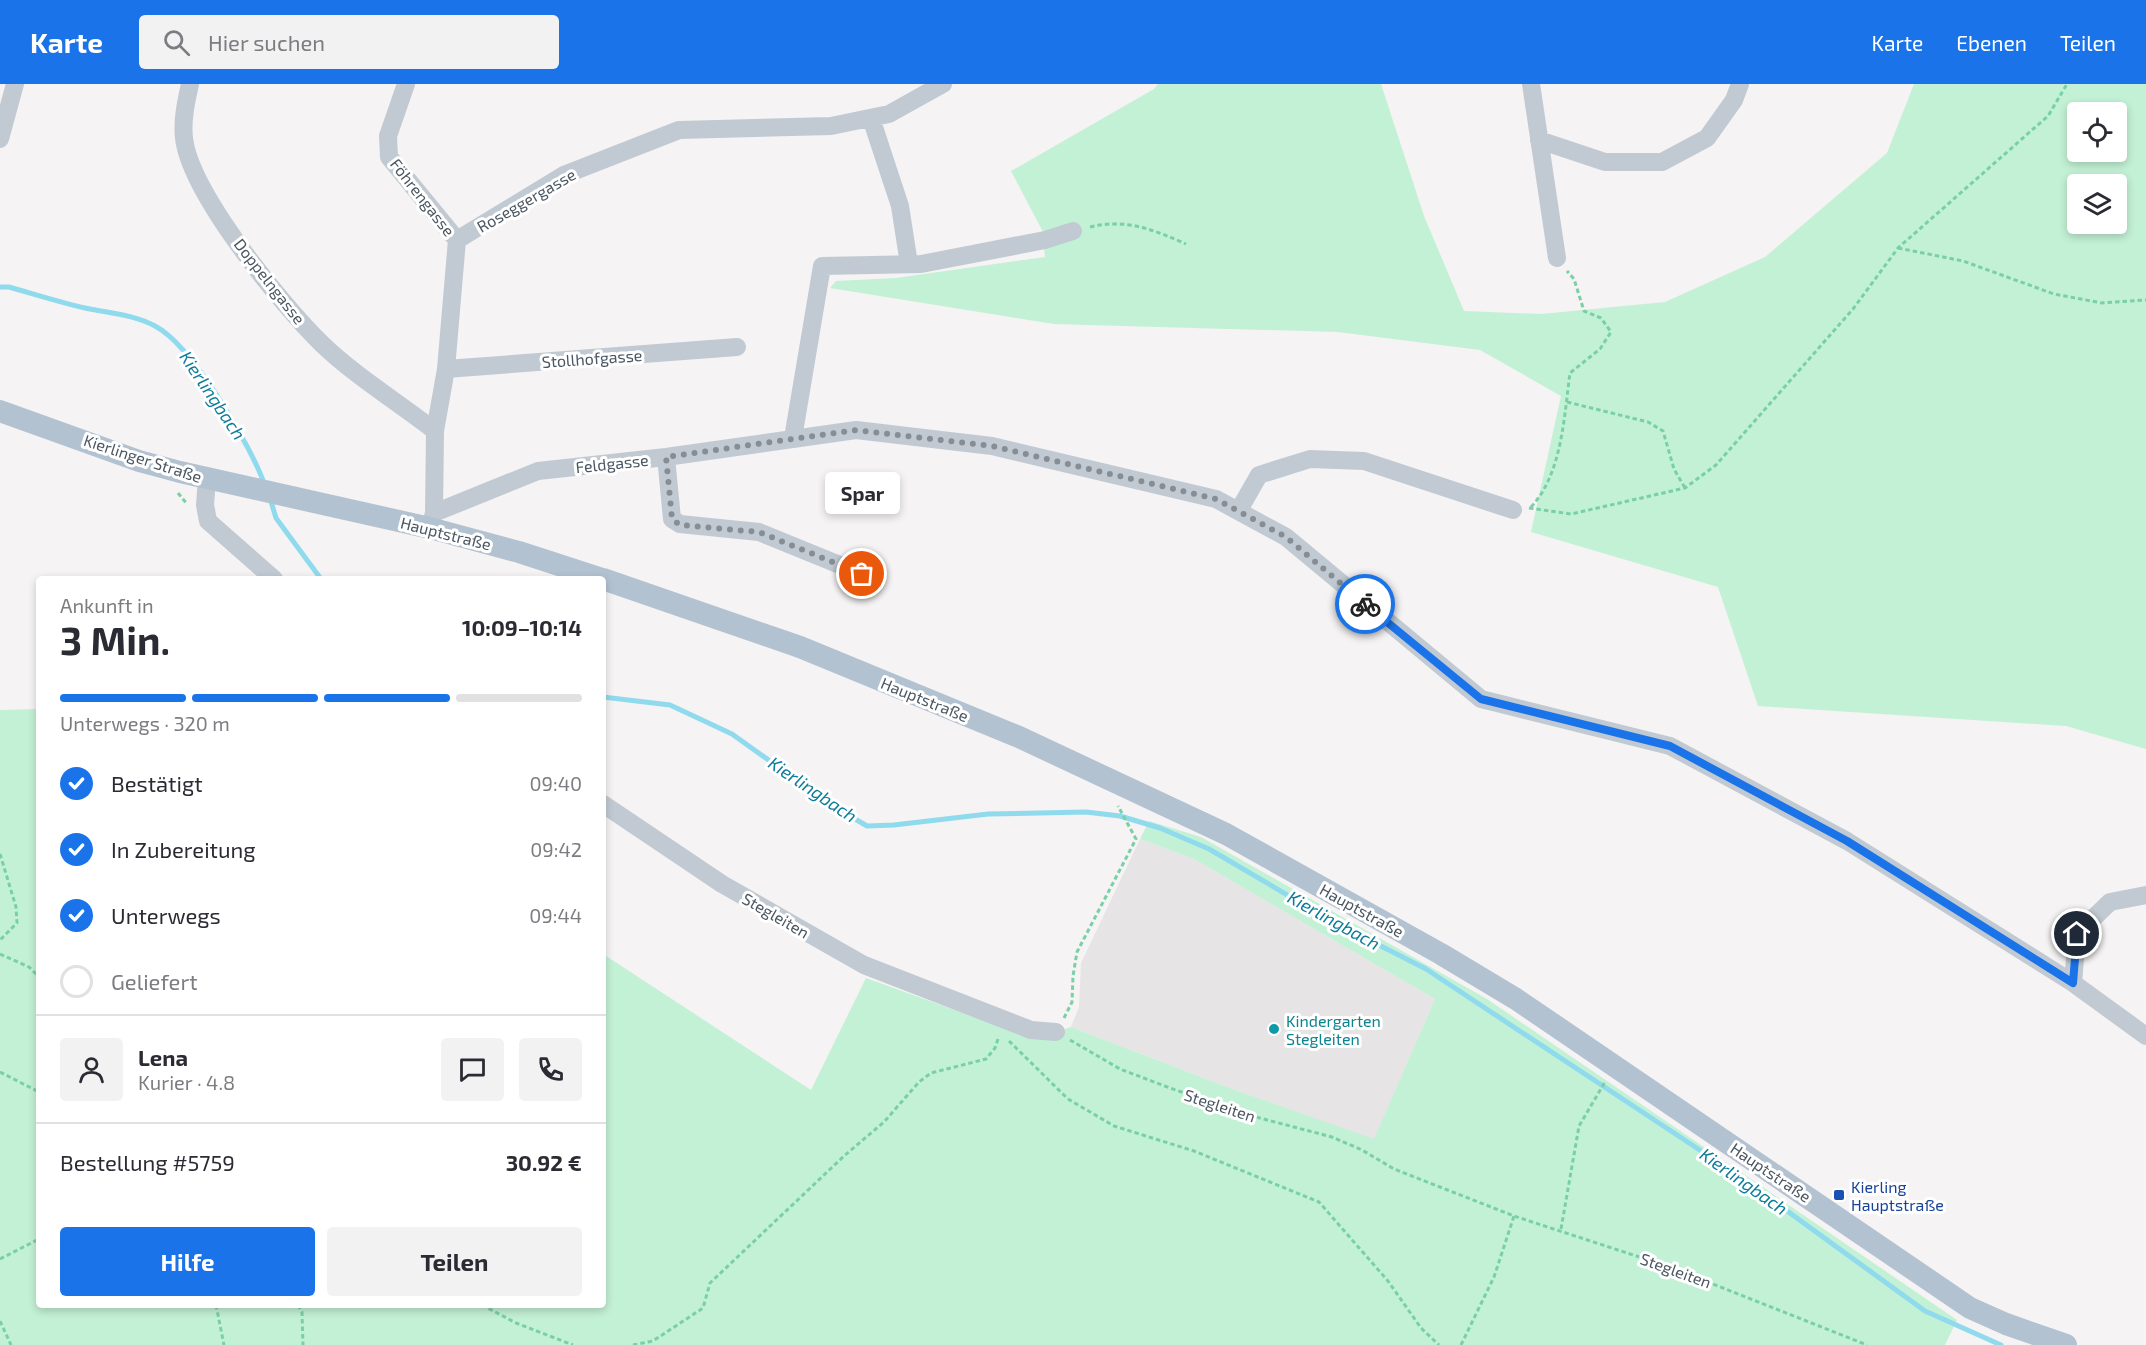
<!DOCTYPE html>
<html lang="de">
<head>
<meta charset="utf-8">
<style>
	:root { --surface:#fff; --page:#f2f2f3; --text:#2b2b33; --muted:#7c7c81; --line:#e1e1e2; --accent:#1a73e8 }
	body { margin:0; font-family:"Exo 2",sans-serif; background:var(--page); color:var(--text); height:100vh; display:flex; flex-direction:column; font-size:22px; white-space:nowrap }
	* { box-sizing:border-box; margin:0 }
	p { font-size:20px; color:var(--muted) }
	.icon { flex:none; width:33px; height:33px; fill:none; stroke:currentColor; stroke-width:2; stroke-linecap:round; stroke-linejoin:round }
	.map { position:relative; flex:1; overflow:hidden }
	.sheet { position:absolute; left:36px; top:492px; width:570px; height:732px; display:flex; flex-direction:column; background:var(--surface); border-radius:6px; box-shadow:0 3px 9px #0003 }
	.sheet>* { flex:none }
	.buttons { position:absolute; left:2067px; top:18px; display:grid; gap:12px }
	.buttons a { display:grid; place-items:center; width:60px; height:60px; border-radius:6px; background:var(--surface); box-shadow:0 3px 9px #0003; font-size:30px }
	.pin { position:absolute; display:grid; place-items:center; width:51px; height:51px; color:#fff; margin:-26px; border:3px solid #fff; border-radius:50%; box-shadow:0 2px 6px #0007 }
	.courier { position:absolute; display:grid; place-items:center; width:60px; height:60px; margin:-30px; border:4px solid #1a73e8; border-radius:50%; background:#fff; color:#222; box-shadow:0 2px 8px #0007 }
	.bubble { position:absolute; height:42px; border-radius:6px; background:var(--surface); box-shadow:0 3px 9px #0003; font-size:20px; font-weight:700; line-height:42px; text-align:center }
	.summary em { font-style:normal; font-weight:700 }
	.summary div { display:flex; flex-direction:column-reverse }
	.summary { display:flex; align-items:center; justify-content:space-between; height:102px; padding:0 24px }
	h1 { font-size:39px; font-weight:700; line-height:45px }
	.bar { display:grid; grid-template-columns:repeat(4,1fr); gap:9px 6px; align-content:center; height:72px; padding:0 24px }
	.bar i { height:8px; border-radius:4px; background:var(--line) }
	.bar .current { background:var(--accent) }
	.bar p { grid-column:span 4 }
	.line { display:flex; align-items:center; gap:15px; padding:0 24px; border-top:2px solid var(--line) }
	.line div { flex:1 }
	.round { display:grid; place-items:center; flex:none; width:63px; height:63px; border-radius:6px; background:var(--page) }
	ol { padding:0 24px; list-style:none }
	li { display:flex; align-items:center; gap:18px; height:66px }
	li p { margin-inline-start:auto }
	li .icon { padding:6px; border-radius:50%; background:var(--accent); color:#fff; stroke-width:4 }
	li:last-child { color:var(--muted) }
	li i { width:33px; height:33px; border:3px solid var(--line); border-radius:50% }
	.button { display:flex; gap:12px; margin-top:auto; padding:12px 24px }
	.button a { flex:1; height:69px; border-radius:6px; background:var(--accent); color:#fff; font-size:24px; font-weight:700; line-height:69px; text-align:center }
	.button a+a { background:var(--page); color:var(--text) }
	header { display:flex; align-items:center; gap:36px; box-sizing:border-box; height:84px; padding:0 30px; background:var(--accent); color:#fff }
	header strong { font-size:28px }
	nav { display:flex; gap:33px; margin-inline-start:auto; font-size:21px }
	.search { width:420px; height:54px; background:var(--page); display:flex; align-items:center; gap:15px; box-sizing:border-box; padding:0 21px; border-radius:6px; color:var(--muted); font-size:22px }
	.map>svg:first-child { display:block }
	.education { fill:#e6e4e5 }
	.green { fill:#c3f1d5; fill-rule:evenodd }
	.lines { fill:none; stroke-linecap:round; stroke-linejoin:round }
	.stream { stroke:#90daee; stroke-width:5 }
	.path { stroke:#7ad0a6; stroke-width:3; stroke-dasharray:4.5 3; stroke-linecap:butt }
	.minor { stroke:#c1cad2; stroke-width:18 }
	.major { stroke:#b3c2d1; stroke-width:22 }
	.done { stroke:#868d94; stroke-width:6; stroke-dasharray:0 10.8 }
	.route { stroke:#1a73e8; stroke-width:8 }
	.culture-dot { fill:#0f9aa8; stroke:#fff; stroke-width:2 }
	.transit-dot { fill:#1a4fb4; stroke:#fff; stroke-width:2 }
	.labels { text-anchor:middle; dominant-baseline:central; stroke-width:6; stroke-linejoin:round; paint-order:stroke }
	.street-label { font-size:16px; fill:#4a5661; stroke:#fff }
	.culture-label { font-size:16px; fill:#0d838f; stroke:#fff; text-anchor:start }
	.transit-label { font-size:16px; fill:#164399; stroke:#fff; text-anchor:start }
	.water-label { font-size:18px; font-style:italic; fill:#0c7c9b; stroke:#fff }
</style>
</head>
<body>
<header>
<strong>Karte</strong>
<div class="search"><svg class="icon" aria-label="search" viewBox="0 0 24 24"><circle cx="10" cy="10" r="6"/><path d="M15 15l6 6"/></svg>Hier suchen</div>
<nav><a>Karte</a><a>Ebenen</a><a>Teilen</a></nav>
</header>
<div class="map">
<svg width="2146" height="1261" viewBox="0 0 2146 1261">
	<rect width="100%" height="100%" fill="#f5f3f3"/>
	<!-- education -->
	<path class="education" d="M1140,755l54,20 241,140 -61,141 -139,-50 -164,-63 8,-20 2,-44z"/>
	<!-- green -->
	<path class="green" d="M1158,0h223l43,132 40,95 77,3 124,-12 100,-45 122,-104 27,-69h232v665l-80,-23 -308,-20 -40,-119 -187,-55 30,-136 -81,-46 -142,-18 -284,-8 -224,-36 6,-7 60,-3 149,-21 -3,-27 -31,-59 143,-82zM2078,28h38v40h-38zM2078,100h38v40h-38z
		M39,619v602h564v-351l208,136 55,-112 169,61 36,-12 164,63 139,49 61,-140 -241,-140 -54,-20 9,-18 52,16 286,162 470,321 -12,25h-1945v-635l37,-1z"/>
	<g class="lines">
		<!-- stream -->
		<path class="stream" d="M0,203h9c25,7 50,15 76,21 23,5 48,6 70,18 37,19 97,121 110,160
			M270,414l6,20 45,61
			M603,613l67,8 62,29 101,72 34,20 27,-1 94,-11 98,-2 34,4 40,12 49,21 121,71 96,49 310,205 189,137 76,34"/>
		<!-- path -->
		<path class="path" d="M1090,143c36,-9 64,3 96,17
			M1898,164l65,13 91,33 48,9 44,-3
			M1567,318l81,20 15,9 11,38 11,19
			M178,409l9,11
			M1531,423c31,-33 33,-90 39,-134l30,-24 11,-17 -10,-14 -17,-7 -10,-32 -7,-8
			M1529,424l42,6 114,-26 31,-23 137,-156 45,-61 150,-132 19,-32
			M0,770l16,53 1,16 -17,17
			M0,870l29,13 10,10
			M1064,934l8,-16 1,-26 4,-24 59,-113 -18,-33
			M1070,956l50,29 50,19 82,28 80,21 30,13 32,19 120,47 156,51 197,78
			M1009,957l59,58 46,27 80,25 125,51 69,79 33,47 18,17
			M0,988l39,20
			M1561,1145l18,-103 26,-44
			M0,1175l39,-20
			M216,1221l8,40
			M298,1221l4,7 1,33
			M482,1221l34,18 57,22
			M0,1237l11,24
			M633,1261l20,-4 50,-33 7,-25 134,-127 40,-34 35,-40 12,-9 55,-14 9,-11 4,-12
			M1461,1261l33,-68 20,-61"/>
		<!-- minor -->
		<path class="minor" d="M190,0c-4,18 -8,36 -6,54 6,55 98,167 138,206 32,31 77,59 113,87
			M406,0l-18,52 1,21 68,83
			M1531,0l26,174
			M871,34l29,88 9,58
			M0,55l15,-55
			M1539,56l66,22h57l45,-24 27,-38 6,-16
			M446,285l291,-22
			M793,354l29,-172 99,-2 124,-24 28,-9
			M666,373l6,62 8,5 79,8 103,42
			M207,395l-2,26 3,16 66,58
			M1239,426l20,-35 51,-16 54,2 149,49
			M434,429l104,-42 128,-14 190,-27 136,16 224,53 70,38 195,162 189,47 177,95 226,142 73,53
			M431,439l3,-10 1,-82 11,-62 11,-129 107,-65 115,-45 152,-4 58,-12 54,-30
			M603,720l119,80 142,81 167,65 25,2
			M2073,899l4,-49 33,-32 36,-7"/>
		<!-- major -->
		<path class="major" d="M0,327l139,50 41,11 250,56 89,24 83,27
			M603,495l197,68 219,90 207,97 215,120 75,45 454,309 36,16 60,21"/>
	</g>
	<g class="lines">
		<!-- done -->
		<path class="done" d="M862,490l-103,-42 -79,-7 -8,-6 -6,-62 190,-27 136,16 224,53 70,38 79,67"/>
		<!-- route -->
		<path class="route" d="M1365,520l116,95 189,47 177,95 226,142 4,-49"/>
	</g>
	<!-- markers -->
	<circle class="culture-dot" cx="1274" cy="945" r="6"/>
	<rect class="transit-dot" x="1833" y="1105" width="12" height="12" rx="3"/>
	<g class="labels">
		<!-- street labels -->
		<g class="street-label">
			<text transform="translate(423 113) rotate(52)">Föhrengasse</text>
			<text transform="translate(526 116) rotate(-30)">Roseggergasse</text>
			<text transform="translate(270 197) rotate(52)">Doppelngasse</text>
			<text transform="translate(592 274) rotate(-4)">Stollhofgasse</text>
			<text transform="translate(143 374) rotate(18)">Kierlinger Straße</text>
			<text transform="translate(612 379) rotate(-6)">Feldgasse</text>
			<text transform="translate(446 449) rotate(14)">Hauptstraße</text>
			<text transform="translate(925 615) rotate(22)">Hauptstraße</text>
			<text transform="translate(1362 826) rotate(29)">Hauptstraße</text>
			<text transform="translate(776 831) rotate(30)">Stegleiten</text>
			<text transform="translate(1220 1021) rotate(18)">Stegleiten</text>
			<text transform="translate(1771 1088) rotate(34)">Hauptstraße</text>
			<text transform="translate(1676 1186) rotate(20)">Stegleiten</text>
		</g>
		<!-- culture labels -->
		<g class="culture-label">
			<text x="1286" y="936">Kindergarten<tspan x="1286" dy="18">Stegleiten</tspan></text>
		</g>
		<!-- transit labels -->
		<g class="transit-label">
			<text x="1851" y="1102">Kierling<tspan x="1851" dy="18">Hauptstraße</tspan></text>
		</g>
		<!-- water labels -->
		<g class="water-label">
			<text transform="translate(213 311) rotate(56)">Kierlingbach</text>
			<text transform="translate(813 705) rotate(34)">Kierlingbach</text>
			<text transform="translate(1334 836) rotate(29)">Kierlingbach</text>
			<text transform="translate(1744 1097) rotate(35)">Kierlingbach</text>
		</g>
	</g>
</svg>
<div class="buttons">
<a><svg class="icon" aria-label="locate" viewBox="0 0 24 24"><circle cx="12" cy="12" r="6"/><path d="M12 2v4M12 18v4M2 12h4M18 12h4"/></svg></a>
<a><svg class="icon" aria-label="layers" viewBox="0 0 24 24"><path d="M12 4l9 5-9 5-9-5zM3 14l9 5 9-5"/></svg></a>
</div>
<div class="pin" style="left:862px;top:490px;background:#ea580c"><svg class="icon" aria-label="bag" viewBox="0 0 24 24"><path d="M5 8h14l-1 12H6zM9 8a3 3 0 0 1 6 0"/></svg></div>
<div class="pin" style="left:2077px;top:850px;background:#1f2937"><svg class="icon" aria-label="home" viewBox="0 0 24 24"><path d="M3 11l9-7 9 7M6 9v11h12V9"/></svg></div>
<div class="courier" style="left:1365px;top:520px"><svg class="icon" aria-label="bike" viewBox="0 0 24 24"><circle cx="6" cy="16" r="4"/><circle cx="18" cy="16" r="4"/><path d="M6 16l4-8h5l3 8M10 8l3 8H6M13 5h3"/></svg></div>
<div class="bubble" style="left:825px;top:388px;width:75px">Spar</div>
<section class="sheet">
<div class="summary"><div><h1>3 Min.</h1><p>Ankunft in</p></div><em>10:09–10:14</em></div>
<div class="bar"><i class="current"></i><i class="current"></i><i class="current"></i><i></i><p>Unterwegs · 320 m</p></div>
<ol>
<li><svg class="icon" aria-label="check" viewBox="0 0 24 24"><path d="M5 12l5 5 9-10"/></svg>Bestätigt<p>09:40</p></li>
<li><svg class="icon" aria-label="check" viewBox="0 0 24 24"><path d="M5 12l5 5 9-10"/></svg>In Zubereitung<p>09:42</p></li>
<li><svg class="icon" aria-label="check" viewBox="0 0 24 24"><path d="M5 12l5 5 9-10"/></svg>Unterwegs<p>09:44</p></li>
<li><i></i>Geliefert</li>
</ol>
<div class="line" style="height:108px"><a class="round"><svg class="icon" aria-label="person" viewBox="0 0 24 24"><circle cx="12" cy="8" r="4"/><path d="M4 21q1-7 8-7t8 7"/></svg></a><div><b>Lena</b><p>Kurier · 4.8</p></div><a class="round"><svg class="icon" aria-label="chat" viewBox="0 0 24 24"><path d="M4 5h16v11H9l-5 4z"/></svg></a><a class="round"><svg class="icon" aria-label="phone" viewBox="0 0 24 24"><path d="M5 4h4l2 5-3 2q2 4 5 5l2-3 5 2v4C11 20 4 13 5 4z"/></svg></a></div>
<div class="line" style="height:78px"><div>Bestellung #5759</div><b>30.92 €</b></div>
<div class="button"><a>Hilfe</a><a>Teilen</a></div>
</section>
</div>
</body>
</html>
